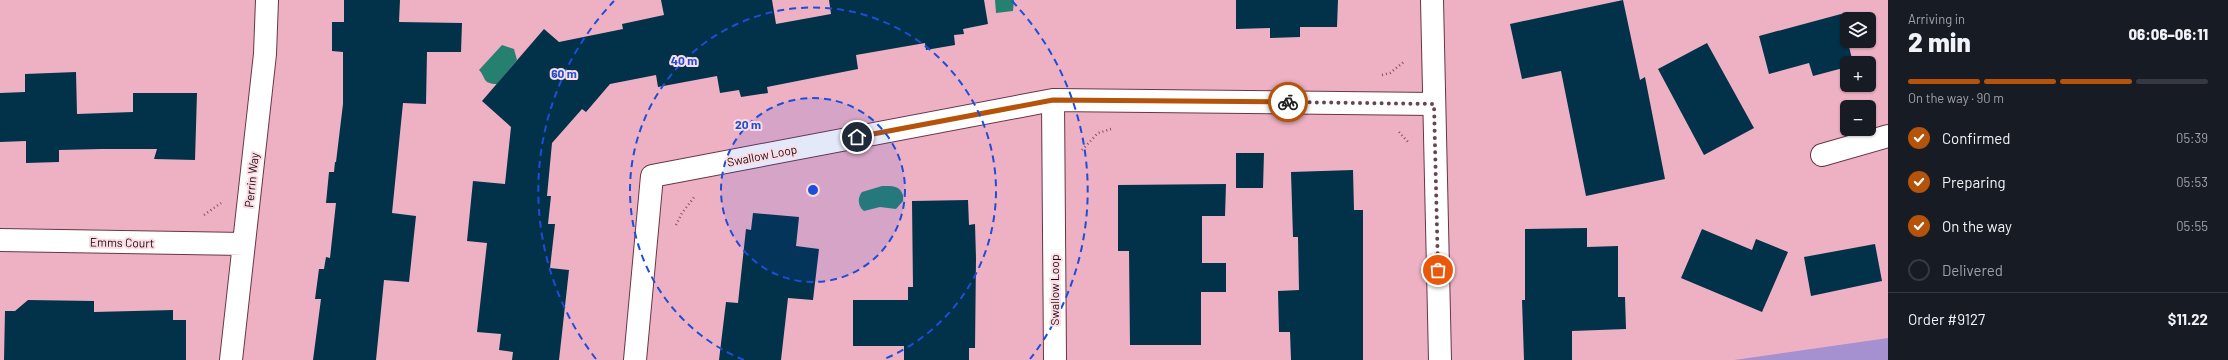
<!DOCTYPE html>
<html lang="en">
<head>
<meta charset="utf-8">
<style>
	:root { --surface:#171b24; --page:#20242c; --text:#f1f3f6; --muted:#9ea1a6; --line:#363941; --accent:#b45309 }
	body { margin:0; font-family:Barlow,sans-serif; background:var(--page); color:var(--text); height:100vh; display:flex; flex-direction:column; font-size:15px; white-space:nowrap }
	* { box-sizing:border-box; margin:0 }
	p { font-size:13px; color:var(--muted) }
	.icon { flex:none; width:22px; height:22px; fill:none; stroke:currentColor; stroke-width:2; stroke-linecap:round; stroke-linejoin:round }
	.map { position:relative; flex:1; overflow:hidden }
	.side { display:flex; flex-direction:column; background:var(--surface); width:340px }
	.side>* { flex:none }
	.tools { position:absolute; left:1840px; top:12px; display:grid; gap:8px }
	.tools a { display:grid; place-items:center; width:36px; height:36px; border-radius:6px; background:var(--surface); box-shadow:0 1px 3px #0004; font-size:20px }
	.pin { position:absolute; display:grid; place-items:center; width:34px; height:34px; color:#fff; margin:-17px; border:2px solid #fff; border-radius:50%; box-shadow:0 1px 4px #0007 }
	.courier { position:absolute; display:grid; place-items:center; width:40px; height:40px; margin:-20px; border:3px solid #b45309; border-radius:50%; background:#fff; color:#222; box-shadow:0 1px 5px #0007 }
	.overview em { font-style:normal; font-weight:800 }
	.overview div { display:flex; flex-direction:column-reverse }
	.overview { display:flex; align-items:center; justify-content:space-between; height:68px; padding:0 20px }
	h1 { font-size:26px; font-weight:800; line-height:30px }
	.bar { display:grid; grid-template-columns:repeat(4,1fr); gap:6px 4px; align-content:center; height:48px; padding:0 20px }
	.bar i { height:5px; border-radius:3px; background:var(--line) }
	.bar .selected { background:var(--accent) }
	.bar p { grid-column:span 4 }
	.line { display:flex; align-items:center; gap:10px; padding:0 20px; border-top:1px solid var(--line) }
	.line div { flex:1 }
	ol { padding:0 20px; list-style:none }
	li { display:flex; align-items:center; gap:12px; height:44px }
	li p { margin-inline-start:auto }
	li .icon { padding:4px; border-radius:50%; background:var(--accent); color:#fff; stroke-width:4 }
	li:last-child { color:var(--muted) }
	li i { width:22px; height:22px; border:2px solid var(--line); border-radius:50% }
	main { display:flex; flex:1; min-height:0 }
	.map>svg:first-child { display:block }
	.green { fill:#a591d0 }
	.water { fill:#268070 }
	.building { fill:#02314a }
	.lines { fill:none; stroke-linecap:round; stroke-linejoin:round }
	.minor-casing { stroke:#673647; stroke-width:24 }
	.tertiary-casing { stroke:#673647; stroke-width:24 }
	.path { stroke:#7d5663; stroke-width:2.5; stroke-dasharray:1 3; stroke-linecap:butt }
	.minor { stroke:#fff; stroke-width:22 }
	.tertiary { stroke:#fff; stroke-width:22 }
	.done { stroke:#674450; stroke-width:4; stroke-dasharray:0 7.2 }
	.route { stroke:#b45309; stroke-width:5 }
	.ring { fill:none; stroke:#1d4ed8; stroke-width:2; stroke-dasharray:7 5 }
	.labels { text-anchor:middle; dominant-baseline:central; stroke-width:4; stroke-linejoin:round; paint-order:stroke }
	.street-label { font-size:12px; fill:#1e0a11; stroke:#fbdce5 }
	.centre { fill:#1d4ed8; stroke:#fbdce5; stroke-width:2 }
	.ring-label { font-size:12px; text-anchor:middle; font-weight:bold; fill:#1d4ed8; stroke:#fbdce5; stroke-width:4; stroke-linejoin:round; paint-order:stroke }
</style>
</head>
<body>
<main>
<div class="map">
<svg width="1888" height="360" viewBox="0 0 1888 360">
	<rect width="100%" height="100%" fill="#eeb1c4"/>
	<!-- green -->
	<path class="green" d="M1888,338v22h-154z"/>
	<!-- water -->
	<path class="water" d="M995,0h19l-1,11 -17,2z
		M502,45l12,4 3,11 -20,24c-15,0 -11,-7 -18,-14z
		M882,186c11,0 17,-1 21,9v6l-7,8 -16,-2 -16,4c-6,-4 -7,-13 -2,-19z"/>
	<!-- building -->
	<path class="building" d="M344,0h56l-1,22 63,1 -1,29h-34l-1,52 -23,-1 -11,110 24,3 -7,66 -25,-2 -8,80h-63l8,-61h-6l4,-30h5l2,-12 4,1 6,-55h-10l3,-31h5l1,-10h1l7,-58v-52l-11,-1v-29h12z
		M661,0h111l4,24 55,-10 -2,-14h155l4,24 -25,5 1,5 -10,1 1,10 -29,5 -1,-7 -69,12 2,14 -91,18 1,6 -27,4 -2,-7 -19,3 -3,-17 -59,11 -2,-12 -46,9 -24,28 -4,-3 -30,34 -5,53h4l-3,28h7l-5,44 19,2 -10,90h-47l1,-8 -14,-2 2,-16 -24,-2 10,-89 -20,-2 6,-60 32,3 6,-57 -29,-26 62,-72 15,13 64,-13 -1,-5 42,-9z
		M1236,0h102l-1,27h-37v10l-30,1v-10l-34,1z
		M1623,0l17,80 5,-3 20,102 -79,17 -25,-125 -39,8 -12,-55z
		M1841,14l12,49h-6v4l-34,9 -4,-13 -40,11 -10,-38z
		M1707,43l47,85 -50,27 -46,-86z
		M76,72l1,42 56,-2v-19h64l-2,67 -41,-1 3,-10h-55l-43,1v12l-33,1v-22l-26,1v-49l25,-1v-18z
		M1236,153h28l-1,35h-27z
		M1353,170l1,40h9v150h-72l-1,-28h-11l-1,-41 21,-1 -1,-53h-5l-2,-65z
		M1226,184l-1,32h-23v47h24v29h-25v53h-71l-1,-94h-11v-66z
		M968,200l1,25 6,-1 1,34 -1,90h-6v12h-65v-14h-51v-46h55v-13h5l-1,-86z
		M753,213l46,4 -3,29 23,3 -6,51 -25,-2 -7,62h-62l7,-58 12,1 8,-74 5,1z
		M1587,228v19l31,-1v51h7l1,32 -54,2v29h-48l-2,-60h3v-71z
		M1702,229l50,21 4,-11 32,13 -26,60 -81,-34z
		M1875,244l7,37 -71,15 -7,-39z
		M28,300l66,1v11l79,-2v10h13v40h-182l1,-49h10z"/>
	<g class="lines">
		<!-- minor casing -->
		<g class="minor-casing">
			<path id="minor" d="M1053,100l2,260
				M1822,155l66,-19
				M0,240l244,4
				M231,360l34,-306 2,-54
				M635,360l17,-184 401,-76 381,4"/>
		</g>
		<!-- tertiary casing -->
		<g class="tertiary-casing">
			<path id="tertiary" d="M1432,0l8,360"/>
		</g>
		<!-- path -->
		<path class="path" d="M1382,75l8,-2 15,-12
			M1399,132l9,10
			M1082,150l16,-17 13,-4
			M204,215l17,-12
			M676,225l6,-12 13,-17"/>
		<!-- minor -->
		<use href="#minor" class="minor"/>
		<!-- tertiary -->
		<use href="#tertiary" class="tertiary"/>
	</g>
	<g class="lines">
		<!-- done -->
		<path class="done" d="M1288,102l146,2 4,166"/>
		<!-- route -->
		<path class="route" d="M857,137l196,-37 235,2"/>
	</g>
	<!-- distance rings -->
	<circle cx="813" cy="190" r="92" fill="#1d4ed8" fill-opacity=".12"/>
	<g class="ring">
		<circle cx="813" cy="190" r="92"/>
		<path d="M744 360A183 183 0 1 1 882 360"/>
		<path d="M596 359A275 275 0 0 1 614 1M1012 1A275 275 0 0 1 1030 359"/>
	</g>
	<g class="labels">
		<!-- street labels -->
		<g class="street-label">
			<text transform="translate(762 155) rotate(-11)">Swallow Loop</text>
			<text transform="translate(251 180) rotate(-84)">Perrin Way</text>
			<text transform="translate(122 242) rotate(1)">Emms Court</text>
			<text transform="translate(1054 290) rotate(-90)">Swallow Loop</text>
		</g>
	</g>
	<circle cx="813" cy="190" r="6" class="centre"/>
	<g class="ring-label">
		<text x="684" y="65">40 m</text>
		<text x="564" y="78">60 m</text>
		<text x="748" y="129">20 m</text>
	</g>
</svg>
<div class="tools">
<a><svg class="icon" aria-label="layers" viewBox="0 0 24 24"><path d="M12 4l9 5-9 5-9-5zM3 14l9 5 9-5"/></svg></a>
<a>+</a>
<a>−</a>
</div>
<div class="pin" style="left:1438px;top:270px;background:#ea580c"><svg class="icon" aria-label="bag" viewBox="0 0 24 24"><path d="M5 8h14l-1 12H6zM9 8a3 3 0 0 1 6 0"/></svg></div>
<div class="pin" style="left:857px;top:137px;background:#1f2937"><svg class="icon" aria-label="home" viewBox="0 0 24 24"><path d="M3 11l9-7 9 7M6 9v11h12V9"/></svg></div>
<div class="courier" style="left:1288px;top:102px"><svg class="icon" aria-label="bike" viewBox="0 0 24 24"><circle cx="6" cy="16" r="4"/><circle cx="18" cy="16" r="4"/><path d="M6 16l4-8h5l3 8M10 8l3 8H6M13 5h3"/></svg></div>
</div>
<section class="side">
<div class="overview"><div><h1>2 min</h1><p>Arriving in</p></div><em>06:06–06:11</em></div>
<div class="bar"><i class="selected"></i><i class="selected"></i><i class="selected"></i><i></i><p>On the way · 90 m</p></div>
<ol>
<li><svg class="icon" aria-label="check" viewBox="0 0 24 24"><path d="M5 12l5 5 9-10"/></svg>Confirmed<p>05:39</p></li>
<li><svg class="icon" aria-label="check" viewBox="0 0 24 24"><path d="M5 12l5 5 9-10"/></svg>Preparing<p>05:53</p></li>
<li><svg class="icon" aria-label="check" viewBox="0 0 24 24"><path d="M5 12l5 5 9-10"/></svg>On the way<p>05:55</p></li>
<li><i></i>Delivered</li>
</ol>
<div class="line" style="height:52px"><div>Order #9127</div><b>$11.22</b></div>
</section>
</main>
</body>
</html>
